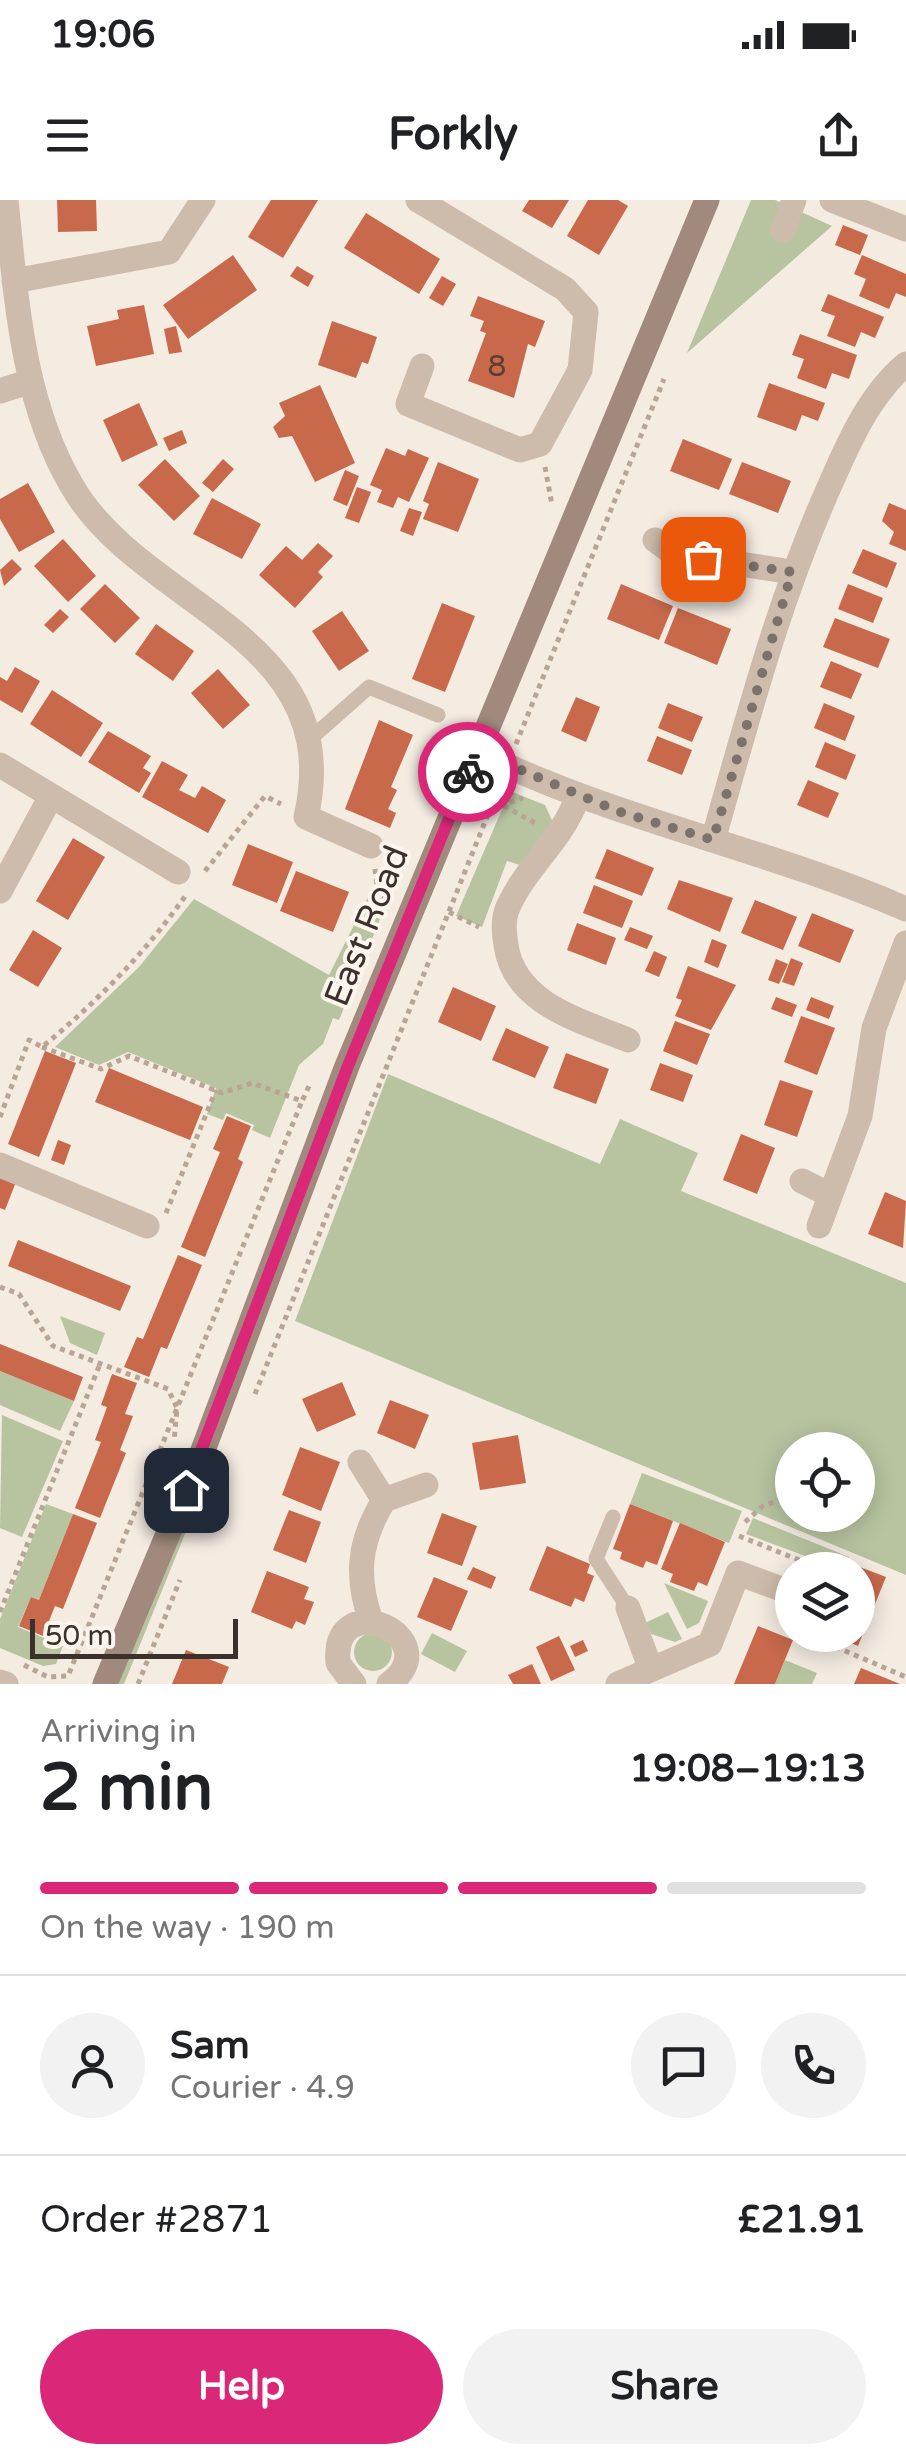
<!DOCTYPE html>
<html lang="en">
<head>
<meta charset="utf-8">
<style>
	:root { --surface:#fff; --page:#f2f2f2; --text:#202124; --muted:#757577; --line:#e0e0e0; --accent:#db2777 }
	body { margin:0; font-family:"Varela Round",sans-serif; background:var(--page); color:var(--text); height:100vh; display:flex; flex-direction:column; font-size:38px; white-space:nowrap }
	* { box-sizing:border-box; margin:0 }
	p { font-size:32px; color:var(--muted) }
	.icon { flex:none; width:55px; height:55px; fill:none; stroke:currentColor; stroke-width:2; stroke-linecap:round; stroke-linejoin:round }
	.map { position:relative; height:1484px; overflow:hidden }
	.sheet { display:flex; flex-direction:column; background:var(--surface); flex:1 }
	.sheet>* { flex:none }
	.tools { position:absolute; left:775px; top:1232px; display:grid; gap:20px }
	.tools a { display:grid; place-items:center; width:100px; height:100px; border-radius:50%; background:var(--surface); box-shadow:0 5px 25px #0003; font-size:50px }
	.scale { position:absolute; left:30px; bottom:25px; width:208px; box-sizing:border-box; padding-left:10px; border:5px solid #3b302b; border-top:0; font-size:28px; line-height:35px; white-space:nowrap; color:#3b302b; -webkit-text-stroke:8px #fbf5ee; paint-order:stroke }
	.pin { position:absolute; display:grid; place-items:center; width:85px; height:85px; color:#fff; margin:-42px; border-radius:20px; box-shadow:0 5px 15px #0006 }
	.courier { position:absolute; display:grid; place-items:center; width:100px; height:100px; margin:-50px; border:8px solid #db2777; border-radius:50%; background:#fff; color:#222; box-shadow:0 2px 12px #0007 }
	.headline em { font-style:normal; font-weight:700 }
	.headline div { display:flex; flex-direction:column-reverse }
	.headline { display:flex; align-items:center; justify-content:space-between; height:170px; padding:0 40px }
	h1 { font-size:65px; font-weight:700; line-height:75px }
	.bar { display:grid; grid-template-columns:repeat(4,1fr); gap:15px 10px; align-content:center; height:120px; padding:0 40px }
	.bar i { height:12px; border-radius:8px; background:var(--line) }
	.bar .current { background:var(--accent) }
	.bar p { grid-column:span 4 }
	.line { display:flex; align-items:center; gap:25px; padding:0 40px; border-top:2px solid var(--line) }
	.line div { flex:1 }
	.round { display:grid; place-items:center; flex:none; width:105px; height:105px; border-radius:52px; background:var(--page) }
	.action { display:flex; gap:20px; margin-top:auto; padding:20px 40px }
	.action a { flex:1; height:115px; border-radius:60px; background:var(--accent); color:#fff; font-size:40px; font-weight:700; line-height:115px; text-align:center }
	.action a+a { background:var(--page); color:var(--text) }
	.status { display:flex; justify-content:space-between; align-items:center; height:70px; padding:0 50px; background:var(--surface); direction:ltr }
	.status svg { height:28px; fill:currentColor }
	header { display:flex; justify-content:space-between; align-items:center; height:130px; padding:0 40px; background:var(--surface); font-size:45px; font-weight:700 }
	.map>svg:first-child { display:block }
	.green { fill:#b8c4a0; fill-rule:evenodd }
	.building { fill:#c8694b }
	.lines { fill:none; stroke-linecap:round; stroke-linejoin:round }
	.path { stroke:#b9a596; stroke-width:5; stroke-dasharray:5 5; stroke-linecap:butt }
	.lane { stroke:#cdbbac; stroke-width:15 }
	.street { stroke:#cdbbac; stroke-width:25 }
	.secondary { stroke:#a18a7d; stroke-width:25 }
	.done { stroke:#7c716b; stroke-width:10; stroke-dasharray:0 18 }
	.route { stroke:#db2777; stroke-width:12 }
	.labels { text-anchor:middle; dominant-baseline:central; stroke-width:8; stroke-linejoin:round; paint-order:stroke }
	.number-label { font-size:30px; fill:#5e3e33 }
	.street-label { font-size:35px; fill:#3b302b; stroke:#fbf5ee }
</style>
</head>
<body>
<div class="status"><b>19:06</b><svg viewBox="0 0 49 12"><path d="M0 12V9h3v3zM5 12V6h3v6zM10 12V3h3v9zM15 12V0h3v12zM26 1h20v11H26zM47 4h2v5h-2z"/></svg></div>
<header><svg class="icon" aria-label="menu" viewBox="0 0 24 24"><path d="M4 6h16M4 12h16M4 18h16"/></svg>Forkly<svg class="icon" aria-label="share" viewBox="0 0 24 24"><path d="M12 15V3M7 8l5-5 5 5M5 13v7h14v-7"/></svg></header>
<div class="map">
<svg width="906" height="1484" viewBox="0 0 906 1484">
	<rect width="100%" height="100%" fill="#f4ebe1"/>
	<!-- green -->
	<path class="green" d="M751,0h24l57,26 -145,127z
		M510,591l35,14 9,20 -34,40 -13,-4 -25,66 -26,-11z
		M370,693l17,9 -48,118 -6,-2 -10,26 -24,21 -29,73 -18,-8 2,-5 -28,-12 -3,7 -16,-6 9,-26 -88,-36 -29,13 -44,-18 84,-80 55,-68 135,76z
		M388,874l212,90 20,-45 78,34 -17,38 225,92v292l-611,-254zM792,1250h66v65h-66z
		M60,1116l45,17 -8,22 -27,-12z
		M0,1171l74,30 -14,30 -60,-26z
		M2,1215l61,26 -41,96 -22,-9z
		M202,1261l11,4 -89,219h-12z
		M642,1273l100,38 -13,32 -99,-39z
		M46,1304l27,10 -34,86 -8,-3 -13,30 45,19 -7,18 -13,2 -43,-18v-29z
		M753,1318l96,39 -6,13 -97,-36z
		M664,1383l44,18 -9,22 -12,6z
		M668,1412l14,27 -7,3 -24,-8 -6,-11z
		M354 1452a19 19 0 1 1 38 0a19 19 0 1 1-38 0Z
		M432,1433l35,18 -12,21 -34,-18z
		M785,1460l32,13 -5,11h-37z"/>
	<!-- building -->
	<path class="building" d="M57,0h39l1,31 -39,1z
		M271,0h47l-35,58 -35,-21z
		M529,0h40l-17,28 -30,-17z
		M588,0h30l10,6 -29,49 -32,-19z
		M366,13l74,46 -21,35 -75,-46z
		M843,25l25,10 -8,20 -25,-10z
		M233,55l24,35 -69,49 -25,-34z
		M862,55l44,19v23l-10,-4 -7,16 -30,-13 7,-17 -12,-5z
		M297,66l17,10 -6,11 -18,-11z
		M442,76l14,8 -13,22 -14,-8z
		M828,94l56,23 -9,21 -14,-6 -6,15 -28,-11 8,-20 -14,-5z
		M478,96l67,25 -10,26 -7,-3 -14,54 -46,-17 18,-48 -6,-2 4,-10 -14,-5z
		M144,105l10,49 -58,12 -9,-40 32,-7 -2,-9z
		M332,121l45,16 -9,27 -6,-2 -6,16 -38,-13z
		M176,126l6,26 -13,2 -5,-25z
		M800,134l57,21 -8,24 -17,-6 -6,16 -29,-11 7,-19 -12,-4z
		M769,183l56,20 -7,18 -16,-6 -6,16 -39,-14z
		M320,185l35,78 -40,19 -23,-46 -13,2 -6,-11 12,-11 -6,-13z
		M139,203l19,42 -36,17 -19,-42z
		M182,230l5,13 -18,8 -6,-13z
		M683,239l49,20 -13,31 -49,-19z
		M386,248l19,8 3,-7 21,9 -20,44 -11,-5 -5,11 -16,-6 5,-12 -12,-5z
		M165,259l35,37 -26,25 -36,-36z
		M223,259l11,10 -21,23 -11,-9z
		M438,262l41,17 -21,53 -35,-13 6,-15 -6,-3z
		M742,262l49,19 -13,32 -49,-19z
		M345,270l14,6 -12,30 -14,-6z
		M28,283l27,49 -36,20 -19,-33v-20z
		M357,287l14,5 -12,31 -14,-5z
		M212,298l49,26 -19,35 -49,-25z
		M889,303l17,7v41l-17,-7 5,-12 -12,-11z
		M409,308l13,4 -9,24 -13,-5z
		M63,339l33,37 -28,26 -34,-36z
		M318,343l15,13 -15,16 5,5 -28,31 -36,-33 27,-29 16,14z
		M863,349l34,14 -10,25 -35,-15z
		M12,359l10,10 -18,17 -4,-16z
		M105,384l35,34 -25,25 -35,-34z
		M621,384l52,22 -14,34 -52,-21z
		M848,384l35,14 -10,25 -35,-14z
		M442,403l33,13 -30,76 -33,-13z
		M678,408l53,21 -14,36 -53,-22z
		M60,409l9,8 -16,16 -9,-8z
		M342,411l27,40 -30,20 -27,-40z
		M835,418l55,21 -12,29 -55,-21z
		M156,424l38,27 -21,30 -38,-27z
		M831,461l31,13 -11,25 -31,-12z
		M15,467l25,14 -18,32 -22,-13v-23l7,4z
		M218,469l32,36 -27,24 -32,-36z
		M52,490l51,33 -22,34 -51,-33z
		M576,497l24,10 -14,35 -25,-11z
		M668,503l35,14 -11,25 -34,-14z
		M824,503l31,13 -10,25 -31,-13z
		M379,520l34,15 -22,52 6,3 -9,19 8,4 -6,15 -45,-19z
		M108,531l43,25 -8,12 8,5 -12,20 -51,-31z
		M657,536l35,14 -10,25 -35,-14z
		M825,542l31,13 -10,25 -31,-13z
		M162,561l26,14 -9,15 16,8 7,-12 24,14 -18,33 -66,-36z
		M808,580l31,13 -11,25 -31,-13z
		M73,638l32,19 -37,63 -32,-19z
		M248,644l45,18 -16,41 -45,-18z
		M607,649l47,19 -12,28 -47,-18z
		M296,671l53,21 -16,40 -53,-21z
		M679,680l54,18 -13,34 -53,-23z
		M594,685l39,16 -11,27 -39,-15z
		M755,700l42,17 -14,33 -42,-17z
		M812,713l42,17 -14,33 -42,-17z
		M577,723l39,15 -10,27 -39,-15z
		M630,727l23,9 -6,13 -23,-9z
		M33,730l29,18 -24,39 -29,-17z
		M712,739l15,6 -9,23 -14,-6z
		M654,751l13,6 -8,20 -14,-6z
		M791,758l12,5 -9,23 -12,-4z
		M776,759l12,5 -9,20 -11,-4z
		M688,766l48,19 -25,45 -36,-14 7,-16 -6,-2z
		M453,787l43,19 -15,35 -43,-19z
		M776,797l21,8 -5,12 -21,-8z
		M811,797l23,9 -5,13 -23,-9z
		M801,816l34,12 -18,47 -33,-13z
		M675,821l35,13 -13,31 -34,-14z
		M506,828l43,19 -14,31 -43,-18z
		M45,851l31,12 -37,94 -31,-13z
		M566,853l43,16 -13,35 -43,-16z
		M660,863l33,12 -10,27 -33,-12z
		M109,868l94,39 -13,33 -95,-38z
		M780,880l33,11 -16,46 -33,-12z
		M227,916l24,10 -13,33 5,3 -38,95 -24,-10 39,-95 -7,-3z
		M741,934l34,14 -18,46 -34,-14z
		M58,940l13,5 -7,20 -13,-5z
		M0,977l16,5 -11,28 -5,-2z
		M885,992l21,9 -3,47 -35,-14z
		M18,1040l113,46 -11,25 -112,-45z
		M178,1055l24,10 -35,84 -6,-2 -12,30 -25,-10 13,-30 6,2z
		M0,1144l83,33 -9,24 -74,-30z
		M112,1174l25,9 -12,31 8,2 -13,34 6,3 -26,65 -25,-10 26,-66 -6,-2 12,-33 -6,-2z
		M342,1182l14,33 -39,17 -15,-33z
		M390,1200l39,15 -14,34 -38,-16z
		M518,1235l8,48 -46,7 -8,-47z
		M300,1247l40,15 -19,49 -39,-16z
		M630,1304l43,17 -16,44 -11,-4 -3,7 -23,-9 2,-7 -9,-3z
		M289,1310l32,12 -15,41 -33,-13z
		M442,1313l35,13 -15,40 -35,-13z
		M73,1314l24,9 -34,86 -8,-3 -12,30 -24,-10 12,-29 8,3z
		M680,1323l45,19 -18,44 -9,-4 -4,9 -24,-9 3,-8 -12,-5z
		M547,1346l43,18 -3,9 7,3 -10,26 -9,-4 -4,9 -42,-17z
		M852,1364l34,13 -28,69 -27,-11h27v-65h-9z
		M473,1367l23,10 -5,12 -24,-10z
		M267,1371l42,16 -5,12 10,3 -9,23 -9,-4 -4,8 -41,-17z
		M434,1377l34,14 -17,40 -34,-14z
		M758,1426l35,14 -18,44h-41z
		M559,1436l16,34 -24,11 -15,-34z
		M583,1440l5,11 -13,6 -5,-11z
		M186,1450l43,17 -7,17h-50z
		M532,1464l9,20h-28l-5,-9z
		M861,1468l39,16h-46z"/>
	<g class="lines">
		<!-- path -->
		<path class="path" d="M545,267l7,38
			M516,544l148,-365
			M504,606l33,18
			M491,609l32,-11
			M375,669l3,25 13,6
			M205,671l60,-75 16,8
			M449,712l30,15
			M42,847l59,22 28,-13 93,37 30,-10 50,18 8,-17
			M0,917l29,-77 13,7c54,-44 104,-95 144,-152
			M166,1013l50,-123
			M0,1087l19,7 34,52 115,43 9,19 -3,33
			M255,1194l244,-607
			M858,1273l18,-6
			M745,1322l18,-16 29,-10
			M739,1336l85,34
			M0,1412l100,-248
			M808,1435l98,42
			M24,1465l24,12 20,-1 234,-575
			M138,1484l42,-104"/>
		<!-- lane -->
		<path class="lane" d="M309,540l60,-53 69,28
			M613,1317l-17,42 32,49"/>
		<!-- street -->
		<path class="street" d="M6,0c10,96 16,201 66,286 70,122 276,149 234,331l65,29
			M418,0l147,89 21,23 -6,58 -40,74 -20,6 -112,-46 14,-38
			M832,0l74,29
			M783,30l11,-30
			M14,81l155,-29 34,-52
			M0,191l31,-10
			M655,340l19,14 118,18
			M476,551c138,69 290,97 430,158
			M0,565l178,107
			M578,596c-16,45 -51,69 -70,111 -5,11 -4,27 -2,38 8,59 76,76 122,95
			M713,640c35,-122 65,-239 117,-355 19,-43 39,-90 76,-121
			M0,691l51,-95
			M0,965l147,61
			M802,981l28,14
			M819,1026l41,-110 14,-88 32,-85
			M360,1262l24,38 42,-15
			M628,1408l22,59
			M371,1421c-16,-45 -12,-80 13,-121
			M0,1482l6,2
			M354,1484l-16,-21c-7,-80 113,-25 51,21
			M618,1484l92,-40 28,-71 54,20"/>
		<!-- secondary -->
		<path class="secondary" d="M105,1484l97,-231 145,-387 360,-866"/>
	</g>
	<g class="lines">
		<!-- done -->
		<path class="done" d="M468,572l8,-21 144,61 93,28 79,-268 -89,-13"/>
		<!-- route -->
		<path class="route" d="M186,1290l162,-424 120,-294"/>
	</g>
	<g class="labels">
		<!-- number labels -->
		<g class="number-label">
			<text x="497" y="166">8</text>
		</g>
		<!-- street labels -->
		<g class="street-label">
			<text transform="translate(367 726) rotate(-68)">East Road</text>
		</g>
	</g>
</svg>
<div class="tools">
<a><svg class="icon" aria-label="locate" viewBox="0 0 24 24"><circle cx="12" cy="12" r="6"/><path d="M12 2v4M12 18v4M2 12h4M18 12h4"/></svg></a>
<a><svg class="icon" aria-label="layers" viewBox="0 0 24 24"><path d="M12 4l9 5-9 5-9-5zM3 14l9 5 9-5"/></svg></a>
</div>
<div class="scale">50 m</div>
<div class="pin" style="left:703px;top:359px;background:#ea580c"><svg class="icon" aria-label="bag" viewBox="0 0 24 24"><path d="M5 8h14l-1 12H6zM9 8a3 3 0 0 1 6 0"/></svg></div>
<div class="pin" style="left:186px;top:1290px;background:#1f2937"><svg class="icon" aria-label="home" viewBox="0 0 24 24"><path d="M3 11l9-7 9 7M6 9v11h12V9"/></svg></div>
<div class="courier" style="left:468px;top:572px"><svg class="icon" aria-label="bike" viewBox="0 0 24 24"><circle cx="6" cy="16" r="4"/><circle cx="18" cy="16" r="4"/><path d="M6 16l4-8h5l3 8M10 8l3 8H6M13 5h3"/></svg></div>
</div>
<section class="sheet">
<div class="headline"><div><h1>2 min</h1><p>Arriving in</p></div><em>19:08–19:13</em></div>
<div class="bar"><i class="current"></i><i class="current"></i><i class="current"></i><i></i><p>On the way · 190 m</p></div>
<div class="line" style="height:180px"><a class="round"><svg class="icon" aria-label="person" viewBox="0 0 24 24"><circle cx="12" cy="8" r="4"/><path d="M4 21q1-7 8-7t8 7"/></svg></a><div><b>Sam</b><p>Courier · 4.9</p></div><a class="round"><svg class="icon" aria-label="chat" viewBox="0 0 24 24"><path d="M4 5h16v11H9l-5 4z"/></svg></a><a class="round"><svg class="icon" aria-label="phone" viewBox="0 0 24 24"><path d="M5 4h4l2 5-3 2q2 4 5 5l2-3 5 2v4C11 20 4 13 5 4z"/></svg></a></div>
<div class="line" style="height:130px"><div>Order #2871</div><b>£21.91</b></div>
<div class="action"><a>Help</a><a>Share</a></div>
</section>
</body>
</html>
